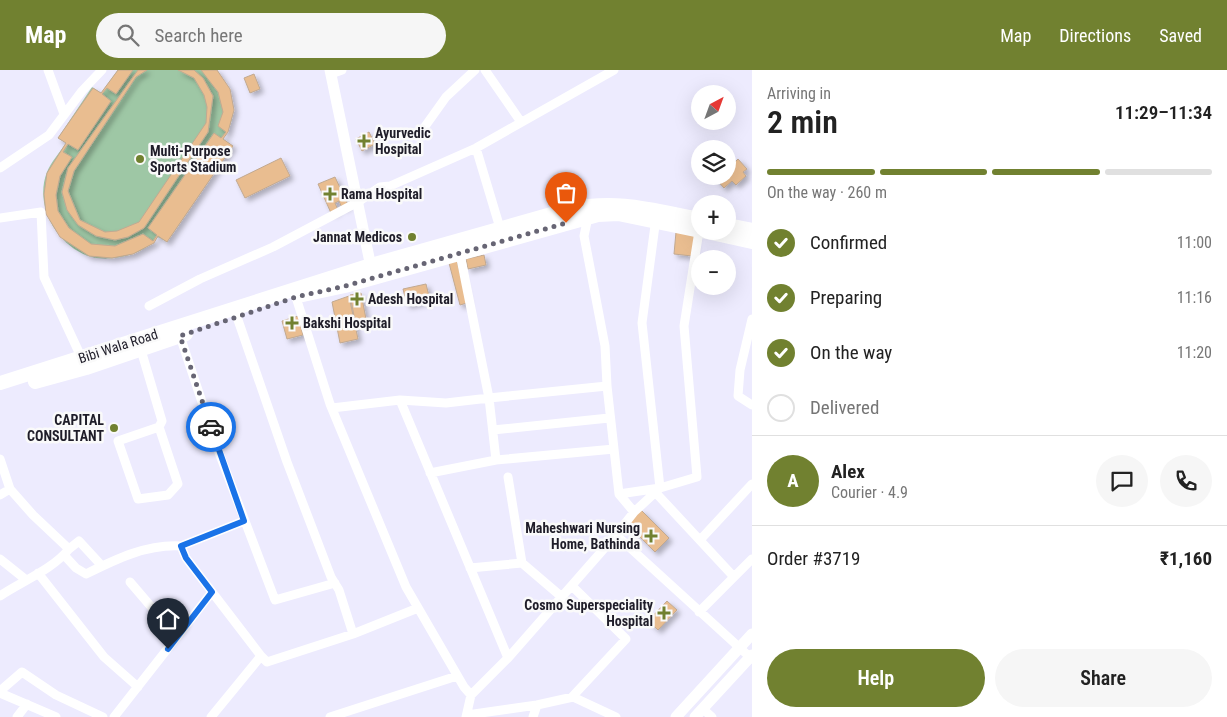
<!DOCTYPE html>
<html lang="en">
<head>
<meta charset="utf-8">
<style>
	:root { --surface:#fff; --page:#f6f6f6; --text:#222; --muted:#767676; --line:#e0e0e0; --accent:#718130 }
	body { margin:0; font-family:"Roboto Condensed",sans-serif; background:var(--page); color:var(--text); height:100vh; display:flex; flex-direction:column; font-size:19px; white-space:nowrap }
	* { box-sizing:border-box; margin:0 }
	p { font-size:16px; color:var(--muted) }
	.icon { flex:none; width:28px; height:28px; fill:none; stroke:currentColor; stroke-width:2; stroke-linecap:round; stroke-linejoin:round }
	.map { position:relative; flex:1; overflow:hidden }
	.details { display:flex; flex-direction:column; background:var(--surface); width:475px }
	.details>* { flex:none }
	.needle { width:32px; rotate:41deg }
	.tools { position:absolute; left:691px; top:15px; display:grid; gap:10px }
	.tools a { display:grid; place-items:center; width:45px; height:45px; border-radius:50%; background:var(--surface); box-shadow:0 5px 20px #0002; font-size:25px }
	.pin { position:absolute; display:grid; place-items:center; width:42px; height:42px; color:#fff; margin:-51px -21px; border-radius:50% 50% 50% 0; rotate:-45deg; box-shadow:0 0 5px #0007 }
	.pin .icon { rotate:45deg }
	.courier { position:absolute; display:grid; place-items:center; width:50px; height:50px; margin:-25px; border:4px solid #1a73e8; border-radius:50%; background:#fff; color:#222; box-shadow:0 1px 6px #0007 }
	.head em { font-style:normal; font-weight:600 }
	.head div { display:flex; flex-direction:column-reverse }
	.head { display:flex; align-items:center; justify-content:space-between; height:85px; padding:0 15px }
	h1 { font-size:32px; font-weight:600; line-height:38px }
	.bar { display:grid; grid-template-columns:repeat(4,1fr); gap:8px 5px; align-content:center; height:60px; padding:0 15px }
	.bar i { height:6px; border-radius:4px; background:var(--line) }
	.bar .current { background:var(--accent) }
	.bar p { grid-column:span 4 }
	.line { display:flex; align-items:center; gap:12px; padding:0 15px; border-top:1px solid var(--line) }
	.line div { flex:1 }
	.round { display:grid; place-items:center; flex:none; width:52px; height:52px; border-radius:26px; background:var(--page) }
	ol { padding:0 15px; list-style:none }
	li { display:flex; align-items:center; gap:15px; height:55px }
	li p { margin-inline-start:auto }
	li .icon { padding:5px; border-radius:50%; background:var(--accent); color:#fff; stroke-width:4 }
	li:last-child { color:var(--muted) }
	li i { width:28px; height:28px; border:2px solid var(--line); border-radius:50% }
	.action { display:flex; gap:10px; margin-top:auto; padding:10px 15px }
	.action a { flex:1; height:58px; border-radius:30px; background:var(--accent); color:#fff; font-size:20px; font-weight:600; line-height:58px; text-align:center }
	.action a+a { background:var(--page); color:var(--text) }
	header { display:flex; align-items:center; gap:30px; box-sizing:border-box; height:70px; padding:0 25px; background:var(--accent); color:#fff }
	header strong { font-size:24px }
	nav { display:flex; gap:28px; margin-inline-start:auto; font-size:18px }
	.search { width:350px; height:45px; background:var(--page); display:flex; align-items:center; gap:12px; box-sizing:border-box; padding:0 18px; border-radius:28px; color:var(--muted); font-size:19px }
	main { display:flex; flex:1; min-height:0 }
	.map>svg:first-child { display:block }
	.green { fill:#9ec7a5 }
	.building { fill:#e9bd90; stroke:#c1a991; filter:url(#shadow) }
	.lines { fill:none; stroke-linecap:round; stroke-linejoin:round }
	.minor { stroke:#fff; stroke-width:9 }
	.major { stroke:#fff; stroke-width:11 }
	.highway { stroke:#fff; stroke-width:14 }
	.done { stroke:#676574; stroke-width:5; stroke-dasharray:0 9 }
	.route { stroke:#1a73e8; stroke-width:6 }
	.poi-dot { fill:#718130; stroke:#fafafa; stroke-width:2 }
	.labels { text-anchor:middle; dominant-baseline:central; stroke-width:5; stroke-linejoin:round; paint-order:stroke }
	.poi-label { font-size:14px; font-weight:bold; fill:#1f1d29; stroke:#fafafa; text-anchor:start }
	.street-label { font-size:14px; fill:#1f1d29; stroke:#fafafa }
</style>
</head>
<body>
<header>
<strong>Map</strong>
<div class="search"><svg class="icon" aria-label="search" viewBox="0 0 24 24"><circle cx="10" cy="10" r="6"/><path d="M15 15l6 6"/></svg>Search here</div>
<nav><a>Map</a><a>Directions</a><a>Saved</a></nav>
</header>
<main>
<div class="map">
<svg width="752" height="647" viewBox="0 0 752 647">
	<defs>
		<filter id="shadow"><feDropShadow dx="3.5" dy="3.5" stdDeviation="2.5" flood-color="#0004"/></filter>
	</defs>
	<rect width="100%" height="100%" fill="#edebfe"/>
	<!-- green -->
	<path class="green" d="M118,0h99c16,24 23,43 6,69l10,7 -66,96 -9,-5c-14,18 -48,26 -70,19 -32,-12 -54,-51 -41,-84 4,-10 13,-20 19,-29l-8,-5 34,-51 9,6z"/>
	<!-- building -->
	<path class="building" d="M118,0h15l-17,24 -9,-6 -5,6 9,7 -33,49 -10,-6 -5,8 9,5 -12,19 -4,19 2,16 11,17 22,16 24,2 28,-12 10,7 4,-6 -9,-7 66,-95 7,5 5,-6 -8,-6 5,-14 -5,-20 -17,-22h16l13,19 4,21 -6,22 -5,7 10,7 -66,96 -9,-6 -4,7 -21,11 -21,4 -23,-2 -29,-19 -14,-23 -2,-20 3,-21 19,-30 -8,-5 35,-50 8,5z
		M138,0h9l-11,7 -62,94 -6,20 12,29 25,12 12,-1 22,-9 67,-99 1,-16 -3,-12 -10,-17 -16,-8h16l9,8 10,18 -5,36 -64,96 -16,9 -13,3 -19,-4 -18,-11 -11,-15 -5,-18 6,-24z
		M254,4l6,15 -10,4 -6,-15z
		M369,62l6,12 -13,7 -6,-12z
		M281,88l9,18 -45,22 -9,-18z
		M732,88l3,4 3,-3 9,10 -4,3 3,4 -10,9 -4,-4 -8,7 -9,-10 13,-2v-14z
		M335,107l13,28 -6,3 -3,-7 -4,2 3,7 -7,3 -13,-29z
		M676,162l19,2 -3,22 -18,-2z
		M484,185l2,10 -18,4 -2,-10z
		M457,191l10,42 -7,2 -11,-42z
		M426,214l4,16 -23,5 -4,-16z
		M361,223l5,26 -11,2 -5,-26z
		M349,226l9,43 -18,4 -8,-41z
		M298,246l5,19 -16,4 -5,-18z
		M641,440l28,28 -14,14 -28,-28z
		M667,531l10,9 -19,20 -10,-9z"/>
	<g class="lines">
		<!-- minor -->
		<path class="minor" d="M48,0l16,44
			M485,0l36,52
			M331,4l11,-4
			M421,62l25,-35 29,-27
			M476,78l24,80
			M0,98l49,-33 33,-44 20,-21
			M588,147l-4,19 21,110 2,40 7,63
			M0,148l41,-6 3,65 39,84
			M460,184l29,144 118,-12
			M294,221l36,113 76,183 58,100 7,8
			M149,236l51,-27 73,-32 85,-45 22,-15 10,-1 86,-38 138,-78
			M237,247l50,145 44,115 8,13 14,44
			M752,249l-12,51 -2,26 14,9
			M180,266l38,114 57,150 60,-17
			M141,280l21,71 -3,6 -41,14 20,58 30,-4 10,-11 -19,-57
			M332,338l68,-8
			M493,360l116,-12
			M0,389l10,30 23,26 36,34c-17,21 -47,32 -69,47
			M430,403l66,-13
			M508,407l14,86
			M656,423l78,84
			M619,424l41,-6 37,-11 -13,-151 15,-95
			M0,425l10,-6
			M634,442l26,-24 -18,-165 14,-105
			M700,470l52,-56
			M69,479l10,-8 23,25
			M64,485l12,13 10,6c30,-15 61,-30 95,-28
			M0,489l25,20
			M470,498l52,-5 41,35
			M38,503l66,84 34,30
			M130,512l47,55
			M212,522l-26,-34 -5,-12 63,-25
			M699,542l53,-53
			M508,588l-108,-258 46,3 43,-5 7,62 118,-11 5,45 15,18 -18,23
			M0,621l22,-19 34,23 47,22
			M0,623l56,24
			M572,627l54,-58 -53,-52
			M703,639l9,8
			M467,645l70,-10 36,-8 43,20
			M17,647l10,-13
			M114,647l98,-125 49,64
			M211,647l50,-61 6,6 86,-28 65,-26
			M330,647l127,-41
			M466,647l5,-22 37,-37 108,-123 136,124
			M533,647l4,-12"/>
		<!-- major -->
		<path class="major" d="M330,0l42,202
			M676,647l76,-83
			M695,647l57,-62"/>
		<!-- highway -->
		<path class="highway" d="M728,155l24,5
			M702,161l50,11
			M303,225l42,-9 253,-71 20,-1 82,17
			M35,312l51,-14 100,-34
			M0,313l371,-118 198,-56c50,-10 83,1 131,10"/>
	</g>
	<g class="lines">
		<!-- done -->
		<path class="done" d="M211,357l-31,-91 116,-39 49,-11 221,-63"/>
		<!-- route -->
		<path class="route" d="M168,579l44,-57 -26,-34 -5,-12 63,-25 -33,-94"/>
	</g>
	<!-- markers -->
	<g class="poi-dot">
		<path d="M361.5 63.5h5v5h5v5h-5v5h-5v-5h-5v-5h5z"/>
		<circle cx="140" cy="89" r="5"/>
		<path d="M327.5 116.5h5v5h5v5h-5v5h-5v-5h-5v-5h5z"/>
		<circle cx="412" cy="167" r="5"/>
		<path d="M354.5 221.5h5v5h5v5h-5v5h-5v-5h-5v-5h5z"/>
		<path d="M289.5 245.5h5v5h5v5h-5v5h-5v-5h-5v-5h5z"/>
		<circle cx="114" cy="358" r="5"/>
		<path d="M648.5 458.5h5v5h5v5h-5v5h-5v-5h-5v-5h5z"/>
		<path d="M661.5 535.5h5v5h5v5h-5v5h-5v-5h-5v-5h5z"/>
	</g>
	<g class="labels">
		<!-- poi labels -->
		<g class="poi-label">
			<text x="375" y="63">Ayurvedic<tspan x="375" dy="16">Hospital</tspan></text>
			<text x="150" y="81">Multi-Purpose<tspan x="150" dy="16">Sports Stadium</tspan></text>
			<text x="341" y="124">Rama Hospital</text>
			<text x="402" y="167" text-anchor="end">Jannat Medicos</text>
			<text x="368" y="229">Adesh Hospital</text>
			<text x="303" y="253">Bakshi Hospital</text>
			<text x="104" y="350" text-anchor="end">CAPITAL<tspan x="104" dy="16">CONSULTANT</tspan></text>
			<text x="640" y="458" text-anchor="end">Maheshwari Nursing<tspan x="640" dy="16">Home, Bathinda</tspan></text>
			<text x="653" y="535" text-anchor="end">Cosmo Superspeciality<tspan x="653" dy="16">Hospital</tspan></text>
		</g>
		<!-- street labels -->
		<g class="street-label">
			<text transform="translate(118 276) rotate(-18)">Bibi Wala Road</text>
		</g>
	</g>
</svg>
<div class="tools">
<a><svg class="needle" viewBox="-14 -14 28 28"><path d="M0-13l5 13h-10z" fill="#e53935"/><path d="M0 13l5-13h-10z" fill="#767676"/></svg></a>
<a><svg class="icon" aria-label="layers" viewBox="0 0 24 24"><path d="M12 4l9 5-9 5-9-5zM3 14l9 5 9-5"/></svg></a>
<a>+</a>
<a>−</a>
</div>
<div class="pin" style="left:566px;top:153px;background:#ea580c"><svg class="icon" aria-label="bag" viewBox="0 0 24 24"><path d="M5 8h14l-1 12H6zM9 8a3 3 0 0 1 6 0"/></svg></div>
<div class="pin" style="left:168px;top:579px;background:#1f2937"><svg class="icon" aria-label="home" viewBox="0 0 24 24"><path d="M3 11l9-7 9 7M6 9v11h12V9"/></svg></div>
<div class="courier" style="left:211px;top:357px"><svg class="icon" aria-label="car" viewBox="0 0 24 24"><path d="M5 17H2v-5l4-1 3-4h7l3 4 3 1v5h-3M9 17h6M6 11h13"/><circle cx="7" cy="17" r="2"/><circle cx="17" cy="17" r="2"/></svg></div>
</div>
<section class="details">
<div class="head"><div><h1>2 min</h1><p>Arriving in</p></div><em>11:29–11:34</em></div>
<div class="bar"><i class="current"></i><i class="current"></i><i class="current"></i><i></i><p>On the way · 260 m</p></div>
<ol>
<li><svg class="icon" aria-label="check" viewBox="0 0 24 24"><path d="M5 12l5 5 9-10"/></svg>Confirmed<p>11:00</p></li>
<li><svg class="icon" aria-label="check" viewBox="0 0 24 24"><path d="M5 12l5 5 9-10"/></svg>Preparing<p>11:16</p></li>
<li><svg class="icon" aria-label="check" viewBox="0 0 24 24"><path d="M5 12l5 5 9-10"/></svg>On the way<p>11:20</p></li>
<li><i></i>Delivered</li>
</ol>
<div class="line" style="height:90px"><b class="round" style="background:var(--accent);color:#fff">A</b><div><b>Alex</b><p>Courier · 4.9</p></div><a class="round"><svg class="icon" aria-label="chat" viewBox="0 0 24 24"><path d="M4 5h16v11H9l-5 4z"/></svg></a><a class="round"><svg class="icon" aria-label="phone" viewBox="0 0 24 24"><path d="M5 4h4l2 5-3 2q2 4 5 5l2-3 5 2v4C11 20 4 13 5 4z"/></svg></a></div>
<div class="line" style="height:65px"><div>Order #3719</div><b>₹1,160</b></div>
<div class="action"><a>Help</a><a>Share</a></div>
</section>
</main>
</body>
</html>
